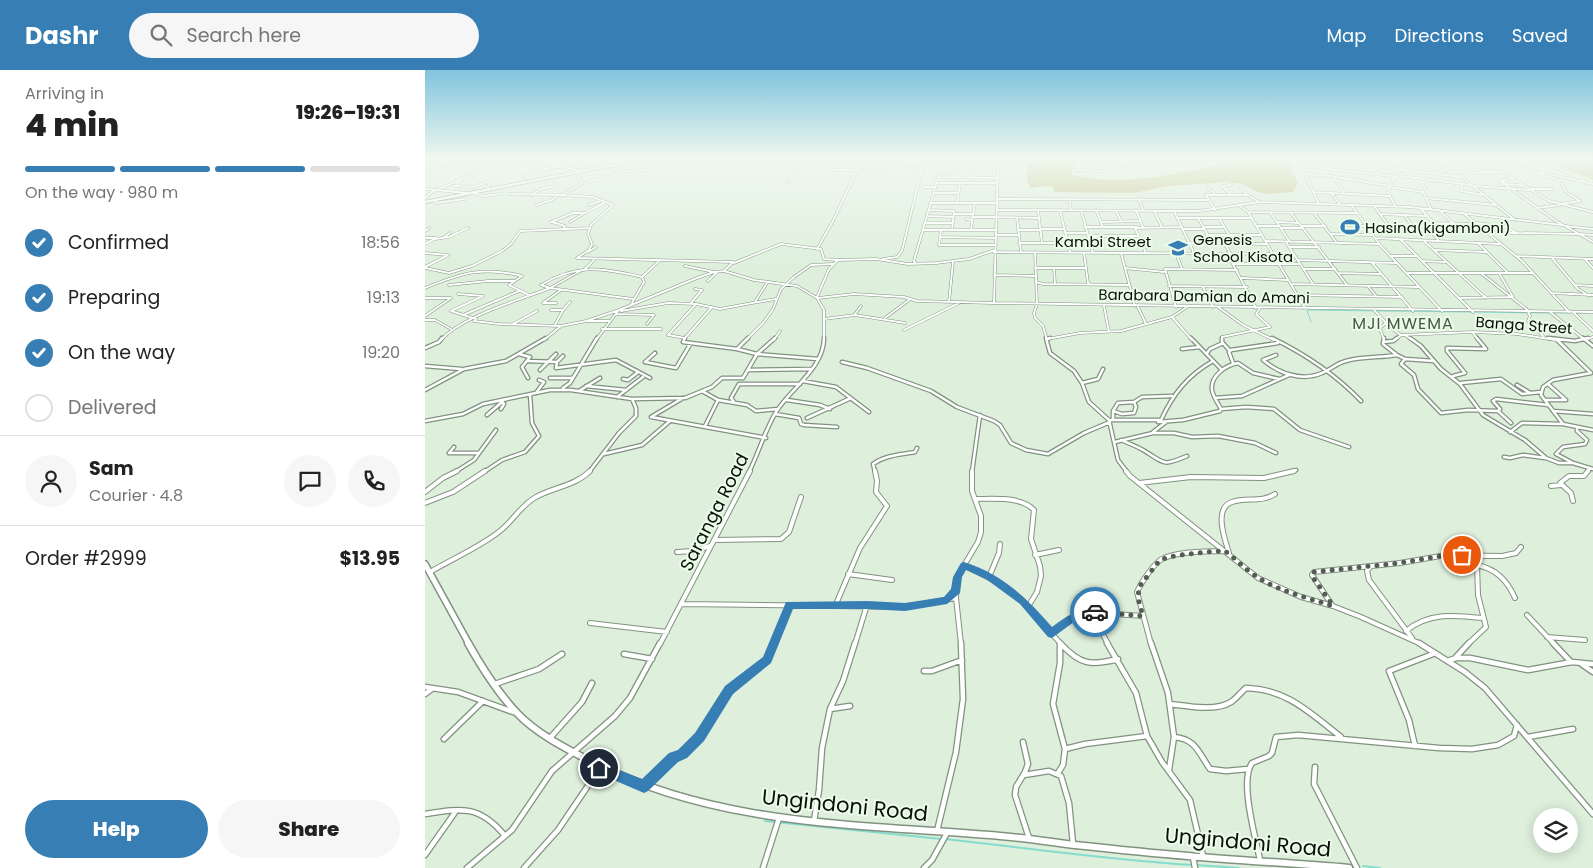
<!DOCTYPE html>
<html lang="en">
<head>
<meta charset="utf-8">
<style>
	:root { --surface:#fff; --page:#f6f6f6; --text:#222; --muted:#767676; --line:#e0e0e0; --accent:#367eb3 }
	body { margin:0; font-family:Poppins,sans-serif; background:var(--page); color:var(--text); height:100vh; display:flex; flex-direction:column; font-size:19px; white-space:nowrap }
	* { box-sizing:border-box; margin:0 }
	p { font-size:16px; color:var(--muted) }
	.icon { flex:none; width:28px; height:28px; fill:none; stroke:currentColor; stroke-width:2; stroke-linecap:round; stroke-linejoin:round }
	.map { position:relative; flex:1; overflow:hidden }
	.drawer { display:flex; flex-direction:column; background:var(--surface); width:425px }
	.drawer>* { flex:none }
	.controls { position:absolute; left:1108px; top:738px; display:grid; gap:10px }
	.controls a { display:grid; place-items:center; width:45px; height:45px; border-radius:50%; background:var(--surface); box-shadow:0 2px 12px #0003; font-size:25px }
	.pin { position:absolute; display:grid; place-items:center; width:42px; height:42px; color:#fff; margin:-21px; border:2px solid #fff; border-radius:50%; box-shadow:0 1px 5px #0007 }
	.courier { position:absolute; display:grid; place-items:center; width:50px; height:50px; margin:-25px; border:4px solid #367eb3; border-radius:50%; background:#fff; color:#222; box-shadow:0 1px 6px #0007 }
	.summary em { font-style:normal; font-weight:800 }
	.summary div { display:flex; flex-direction:column-reverse }
	.summary { display:flex; align-items:center; justify-content:space-between; height:85px; padding:0 25px }
	h1 { font-size:32px; font-weight:800; line-height:38px }
	.bar { display:grid; grid-template-columns:repeat(4,1fr); gap:8px 5px; align-content:center; height:60px; padding:0 25px }
	.bar i { height:6px; border-radius:4px; background:var(--line) }
	.bar .active { background:var(--accent) }
	.bar p { grid-column:span 4 }
	.line { display:flex; align-items:center; gap:12px; padding:0 25px; border-top:1px solid var(--line) }
	.line div { flex:1 }
	.round { display:grid; place-items:center; flex:none; width:52px; height:52px; border-radius:26px; background:var(--page) }
	ol { padding:0 25px; list-style:none }
	li { display:flex; align-items:center; gap:15px; height:55px }
	li p { margin-inline-start:auto }
	li .icon { padding:5px; border-radius:50%; background:var(--accent); color:#fff; stroke-width:4 }
	li:last-child { color:var(--muted) }
	li i { width:28px; height:28px; border:2px solid var(--line); border-radius:50% }
	.button { display:flex; gap:10px; margin-top:auto; padding:10px 25px }
	.button a { flex:1; height:58px; border-radius:30px; background:var(--accent); color:#fff; font-size:20px; font-weight:800; line-height:58px; text-align:center }
	.button a+a { background:var(--page); color:var(--text) }
	header { display:flex; align-items:center; gap:30px; box-sizing:border-box; height:70px; padding:0 25px; background:var(--accent); color:#fff }
	header strong { font-size:24px }
	nav { display:flex; gap:28px; margin-inline-start:auto; font-size:18px }
	.search { width:350px; height:45px; background:var(--page); display:flex; align-items:center; gap:12px; box-sizing:border-box; padding:0 18px; border-radius:28px; color:var(--muted); font-size:19px }
	main { display:flex; flex:1; min-height:0 }
	.map>svg:first-child { display:block }
	.green { fill:#c5be82 }
	.lines { fill:none; stroke-linecap:round; stroke-linejoin:round }
	.stream-far1 { stroke:#85dbcd; stroke-width:1 }
	.stream { stroke:#85dbcd; stroke-width:2 }
	.minor-far3-casing { stroke:#829281; stroke-width:3 }
	.minor-far2-casing { stroke:#829281; stroke-width:5 }
	.minor-far1-casing { stroke:#829281; stroke-width:6 }
	.minor-casing { stroke:#829281; stroke-width:7 }
	.major-far2-casing { stroke:#829281; stroke-width:4 }
	.major-far1-casing { stroke:#829281; stroke-width:8 }
	.major-casing { stroke:#829281; stroke-width:9 }
	.minor-far3 { stroke:#fff; stroke-width:2 }
	.minor-far2 { stroke:#fff; stroke-width:2.5 }
	.minor-far1 { stroke:#fff; stroke-width:4 }
	.minor { stroke:#fff; stroke-width:4.5 }
	.major-far2 { stroke:#fff; stroke-width:2.5 }
	.major-far1 { stroke:#fff; stroke-width:5 }
	.major { stroke:#fff; stroke-width:6 }
	.route { fill:#367eb3 }
	.done { stroke:#545d53; stroke-width:5; stroke-dasharray:0 9 }
	.labels { text-anchor:middle; dominant-baseline:central; stroke-width:4; stroke-linejoin:round; paint-order:stroke }
	.far-poi-label { font-size:15px; fill:#0a0f09; stroke:#ebfce9; text-anchor:start }
	.far-street-label { font-size:15px; fill:#0a0f09; stroke:#ebfce9 }
	.far-quarter-label { font-size:16px; letter-spacing:1px; fill:#495747; stroke:#ebfce9 }
	.street-label { font-size:18px; fill:#0a0f09; stroke:#ebfce9 }
	.near-street-label { font-size:21px; fill:#0a0f09; stroke:#ebfce9 }
</style>
</head>
<body>
<header>
<strong>Dashr</strong>
<div class="search"><svg class="icon" aria-label="search" viewBox="0 0 24 24"><circle cx="10" cy="10" r="6"/><path d="M15 15l6 6"/></svg>Search here</div>
<nav><a>Map</a><a>Directions</a><a>Saved</a></nav>
</header>
<main>
<section class="drawer">
<div class="summary"><div><h1>4 min</h1><p>Arriving in</p></div><em>19:26–19:31</em></div>
<div class="bar"><i class="active"></i><i class="active"></i><i class="active"></i><i></i><p>On the way · 980 m</p></div>
<ol>
<li><svg class="icon" aria-label="check" viewBox="0 0 24 24"><path d="M5 12l5 5 9-10"/></svg>Confirmed<p>18:56</p></li>
<li><svg class="icon" aria-label="check" viewBox="0 0 24 24"><path d="M5 12l5 5 9-10"/></svg>Preparing<p>19:13</p></li>
<li><svg class="icon" aria-label="check" viewBox="0 0 24 24"><path d="M5 12l5 5 9-10"/></svg>On the way<p>19:20</p></li>
<li><i></i>Delivered</li>
</ol>
<div class="line" style="height:90px"><a class="round"><svg class="icon" aria-label="person" viewBox="0 0 24 24"><circle cx="12" cy="8" r="4"/><path d="M4 21q1-7 8-7t8 7"/></svg></a><div><b>Sam</b><p>Courier · 4.8</p></div><a class="round"><svg class="icon" aria-label="chat" viewBox="0 0 24 24"><path d="M4 5h16v11H9l-5 4z"/></svg></a><a class="round"><svg class="icon" aria-label="phone" viewBox="0 0 24 24"><path d="M5 4h4l2 5-3 2q2 4 5 5l2-3 5 2v4C11 20 4 13 5 4z"/></svg></a></div>
<div class="line" style="height:65px"><div>Order #2999</div><b>$13.95</b></div>
<div class="button"><a>Help</a><a>Share</a></div>
</section>
<div class="map">
<svg width="1168" height="798" viewBox="0 0 1168 798">
	<rect width="100%" height="100%" fill="#deefdc"/>
	<!-- green -->
	<path class="green" d="M595,89h57l2,3 -8,10 2,3c50,12 103,-1 152,-12l5,-4h61l1,17h3l3,7 -5,9 -24,2 -12,-2 -15,-8 -14,-2 -59,4 -36,7 -79,-1 -1,-5 -9,-1 -13,2 -4,-6v-17z
		M1125,89h21l22,5v16l-25,-10z"/>
	<g class="lines">
		<!-- stream-far1 -->
		<path class="stream-far1" d="M1136,89l32,13
			M1128,243h17
			M886,252l-4,-12 242,3"/>
		<!-- stream -->
		<path class="stream" d="M340,751l176,18
			M520,769c82,9 164,21 247,26
			M771,795l43,3
			M938,796l17,2"/>
		<!-- minor-far3 casing -->
		<g class="minor-far3-casing">
			<path id="minor-far3" d="M122,89l13,6
				M413,89l-6,11 90,-1
				M461,89v2h10l1,-2
				M694,89l4,7 8,2
				M873,89l21,45
				M922,89l51,11
				M956,89l28,6
				M1044,89l87,62 37,21
				M1057,89l67,42 44,11
				M1116,89c13,12 30,12 44,22
				M745,90l18,1
				M999,90l23,5 68,55
				M284,92l11,1
				M63,93l48,-4
				M696,93l50,1
				M1063,93l17,1 51,15
				M19,94l11,-5
				M195,94l3,-4
				M517,94l56,1 -4,138
				M573,94l14,2
				M1086,94l31,-3
				M760,95l6,-5 21,-1
				M0,96l6,-7
				M876,96l92,10
				M666,97l-1,-5h13
				M0,98l11,-2
				M902,98l11,-6 22,-3
				M975,99l60,8
				M420,100l4,-8 12,-1
				M652,100l29,1 -5,-12
				M200,101l21,-1
				M1059,101l17,1
				M0,102l7,-3
				M1030,102l31,1
				M1115,102l53,12
				M152,103l4,11 -19,11 31,2 20,8 -22,20 -3,9 4,10 -3,6 -12,8 156,4 -9,9 30,9 43,6 20,12 7,12v30
				M1010,103l14,-5
				M880,104l26,2 59,10
				M513,107l60,1
				M909,107l10,16
				M99,108c18,-11 37,-15 57,-6
				M534,108l3,-14
				M968,108l15,-1 62,8
				M548,109l2,-15
				M1004,110l-6,12 8,17
				M35,111l-5,5 19,1 13,-5 2,2 -2,6
				M362,113l18,-24
				M511,113h62
				M1080,113l-3,-3 8,-1
				M156,114c17,-6 37,-5 48,-21
				M1037,114l-1,7 21,4
				M1078,114l19,1
				M1049,116l56,4
				M498,117h12
				M964,117l34,5
				M783,118l7,6
				M816,118l6,7
				M0,119l42,4
				M1105,119h22
				M887,122l77,4
				M48,123l11,3 17,-2
				M509,123h24
				M85,124l52,1
				M805,124l-8,-8 9,-1
				M907,124l8,10
				M106,125l10,-6 14,-3 -1,-9
				M0,128l7,-6 40,-17 16,-12 -19,-2 -34,6
				M1001,128l69,7
				M572,129l211,1
				M644,129l2,11
				M714,129l4,11
				M10,130l1,3 29,-4
				M505,133h66
				M532,133l3,-20
				M1136,134l19,-3 -15,-10 -3,-8
				M112,135l15,-5 5,-4
				M164,135l11,-4
				M815,136l8,6 57,96
				M927,136l28,39 62,66
				M949,136l17,23
				M970,136l-7,-14c8,-23 14,-25 36,-32
				M995,138l20,22
				M1112,138l23,-3
				M504,140l25,1 -2,19
				M572,140l202,1 60,-9 151,5 152,18
				M613,140l4,33
				M635,140l10,42
				M656,140l12,43
				M671,140l7,17
				M711,140l7,17
				M790,140l-9,-15h42l11,7
				M1014,140l15,14
				M691,141l5,10
				M729,141l8,16
				M749,141l20,42
				M823,142l108,1
				M845,142l20,30
				M866,143l56,72
				M889,143l23,30
				M1038,143l59,48 47,51
				M529,144h19l-2,16
				M548,144l2,-11
				M955,144l46,2
				M979,145l11,14
				M502,146l27,1
				M548,147h24
				M572,147l42,1
				M592,148l4,34
				M753,148h73
				M773,148l15,26
				M794,148l10,17
				M541,149l6,1
				M126,152l22,-9h12l19,-10
				M127,152l13,4 -2,4
				M145,152l13,-8
				M676,152l39,-1
				M853,152l21,1
				M500,153h28
				M1007,153l44,1
				M1051,153l28,3 13,7 61,1
				M919,155l21,1
				M832,156h22
				M876,156h24
				M1140,156l28,3
				M660,157h52
				M778,157h21
				M856,158h21
				M942,158l149,5
				M616,159h23
				M758,159h20
				M499,160h72
				M516,160l-2,15h56
				M593,160h23
				M0,161l4,-3
				M1006,161l8,10
				M640,163h22
				M906,164l41,1
				M1155,164l13,1
				M571,165h23
				M782,165h54
				M663,166h49
				M515,167l55,1
				M0,168h11l-11,6
				M18,168l7,-5
				M950,168l125,6
				M10,169l14,-2 19,-9
				M975,169l73,73
				M841,171l113,3
				M999,171l62,57
				M861,172l27,42
				M594,173h48
				M764,173l78,1
				M800,174l5,9
				M1054,174l29,29
				M865,177h29
				M392,179l16,-28 29,-62
				M1010,180l51,2
				M163,182l8,-5
				M569,182l278,2
				M610,182l2,52 -3,9 1,5 8,8 4,14
				M0,183l23,2 -23,12
				M659,183l4,30 3,2
				M696,183l14,53
				M721,183l-11,-25 47,-1
				M751,183l6,16
				M802,183l29,55
				M966,186h26
				M1091,186l77,3
				M1127,188l26,31 10,6
				M458,189l14,-2 5,-6 22,-92
				M1160,189l8,9
				M873,190l99,3
				M997,191l24,1
				M309,193l47,-19 40,5 3,10 13,1
				M947,193l41,48
				M492,194l-3,-2 1,-5 27,-93v-4l-5,-1
				M808,194h67
				M260,196l29,6
				M0,198l24,5 23,-7 30,-15 9,-7 9,-13 70,-3
				M610,198h51
				M629,198l1,16
				M700,198l39,4
				M160,199l10,-10
				M879,199h31
				M913,203l43,1
				M983,203h125
				M1057,204l48,38
				M569,205l41,1
				M217,207l17,-16
				M817,208l46,2
				M283,211l9,-9
				M611,212l7,2 87,1
				M866,214l127,3
				M24,215l39,-4h26
				M1150,215l18,1
				M744,216l78,1
				M943,216l8,10
				M778,217l10,20
				M0,218c36,-15 58,-22 97,-12l-13,9 20,10
				M125,218l83,11
				M125,218l32,-18
				M1126,223l42,2
				M33,224l25,2 -32,15 25,8
				M872,225l105,2
				M392,227l12,-28 9,-9 38,-1 32,5 28,-1 33,-4 26,-9
				M0,228h26l-26,18
				M393,228l36,-4 50,3 13,4 77,2 599,9
				M1034,228l54,-1 -14,-24
				M330,232l12,-19
				M524,232l4,-40
				M131,233h-13l18,-13
				M266,233l11,-13 -7,-1
				M327,233l24,-4
				M679,236l5,26
				M713,237l8,17
				M751,237l-11,-38 72,1
				M762,237l-15,10 20,23
				M793,237l25,18 31,15
				M126,240h12l-8,15
				M138,240l7,-8
				M949,240l17,18 10,7 72,-3 44,2 39,6
				M196,241l47,-8 28,1 24,5 32,-6
				M1103,242l2,4 -2,5 15,15
				M1125,242l35,28
				M1149,243l19,18
				M191,244l38,1 -7,9
				M430,244l6,-8
				M38,245l56,-24
				M460,248l24,-18
				M399,249l31,-4 50,8
				M0,250h10l16,9
				M49,251l25,3 61,2
				M163,251h21
				M88,254l24,-13
				M177,259h59
				M479,260l55,-27
				M1048,263l5,7
				M980,265l7,5
				M260,268l27,-31
				M622,269l33,-6 41,-2 51,-14
				M16,270c21,-24 79,-40 109,-52l-9,-3c36,-22 61,-17 101,-8l2,5 -12,21
				M119,270l17,-14 25,-5 33,-11 78,-32 17,-6 10,-1
				M171,270l22,-29
				M259,270l1,-2 -17,-3 28,-31
				M321,270l18,-18 9,-13 8,-20 13,-12 17,-12 22,-1
				M349,270l6,-9
				M797,270v-3l48,-10 -14,-13 4,-6
				M959,270l-4,-12 6,-5
				M970,270l5,-4
				M1160,270l8,-3"/>
		</g>
		<!-- minor-far2 casing -->
		<g class="minor-far2-casing">
			<path id="minor-far2" d="M350,268l-18,16 61,5
				M621,268l4,15 24,18 8,12 7,19 20,18 9,40 9,12
				M766,268l31,32
				M797,268v4l8,9
				M847,268c33,16 63,36 89,63
				M985,268l11,8 20,23 19,15 23,31 42,25 21,18 13,5h14
				M1123,268l27,3 13,-3
				M1158,268l10,8
				M622,269l3,-1
				M1131,269l35,34 -38,7 -10,7 -2,8 22,29 30,6
				M958,272l10,-1 4,-3
				M0,278l14,-6 3,-4
				M312,279l11,-11
				M757,279l18,-2
				M230,283l-10,9 31,6 15,-25
				M782,283l3,-4 13,-6
				M94,284l11,3 -8,10 6,11
				M851,285l-13,5c16,13 38,22 59,13 8,-3 15,-10 24,-12 16,-5 34,-3 51,-6l-14,-11 1,-6
				M972,285l8,4 -4,5 13,11 4,14 23,24 27,-3 30,1 2,-2 -7,-8 3,-2 52,6
				M138,286l-6,6 -1,6 60,-8 34,18
				M980,289l29,2
				M103,291l29,1
				M417,292l25,6 64,23 26,16 37,14 6,4 11,18 15,7 22,4 36,-21 26,-11
				M808,293l-4,-11 2,-2 47,-7
				M0,296l36,3
				M115,300l16,-16
				M323,300l63,-1
				M1028,306l12,-3 -18,-22v-3l39,1 -9,-11
				M125,308h22
				M198,309l5,1 9,-7
				M378,311l33,6 33,25
				M657,313l16,-4 5,-10
				M1036,313l40,-4 21,15 19,-2
				M1092,315l13,8
				M161,316l40,4
				M138,318l7,-5 27,-45
				M0,320l39,-21 42,-8 40,-23
				M154,321l21,-13
				M277,321l16,9 -13,26
				M111,323l8,-11 -5,-2
				M192,327l26,-20
				M258,328l-32,19 115,21
				M790,328l27,-2 47,-21
				M293,330l29,5 9,6 22,-2
				M362,330l33,5 10,4
				M1120,330h21l-18,-16
				M309,332l-3,-4 8,-14h61
				M76,339l3,-5 -2,-3
				M796,339l25,-2 28,2 26,21 49,17
				M688,341l9,3 12,-1 2,-6 -2,-5
				M1073,341l13,12
				M1128,341l40,3
				M350,344l24,4 2,6 3,1 33,2
				M62,345l15,-13
				M382,348l44,-20
				M684,350h52c12,-26 27,-45 52,-59
				M688,350v-9l5,-8 16,-1 8,-5 30,-1
				M0,351l38,-7 20,-10 67,-14h21l61,9 53,-1 27,-11 10,-9h21l14,-24 -20,-5 -54,-7 2,-4
				M733,352l25,-2 37,-9 1,-2c-3,-6 -8,-12 -9,-19 -2,-14 14,-25 26,-27l15,10 26,6
				M1152,358v3l10,9 -2,4 -22,3 -7,7 17,9 20,6
				M728,362l13,-10
				M1085,362l12,-9 39,1
				M696,370c7,3 15,6 22,10 22,13 18,17 44,6
				M690,372l38,-9h21l18,4 26,-1 37,7 21,10
				M29,377l-5,6h29
				M179,384l38,-9 28,-24
				M1079,387l6,1 13,-3 22,3
				M30,402l19,-12 22,-30
				M59,402l18,-12 23,-8 14,-16 -7,-13 -2,-28
				M164,402l30,-39 17,-17v-8l-4,-9
				M324,402c10,-20 16,-42 27,-60 15,-24 48,-44 48,-74
				M450,402l-2,-8c12,-9 27,-9 42,-12l2,-4
				M547,402l8,-57
				M866,402l5,-2
				M1162,402l3,-4"/>
		</g>
		<!-- minor-far1 casing -->
		<g class="minor-far1-casing">
			<path id="minor-far1" d="M701,401l4,5 128,102 43,19 32,9 28,11 60,27
				M714,413l52,-6 73,1 30,-7
				M1126,416l10,-1
				M0,422l18,-14 14,-7
				M550,429c18,0 46,-3 59,11l-3,29 9,27 1,10 -4,16 -8,13
				M1148,431l-2,-8 -11,-10 9,-7h15l4,-5
				M0,433l28,-11 32,-21
				M289,470l67,-1 8,-7 12,-35
				M252,482l17,-1 16,-5
				M804,483c-4,-13 -16,-45 3,-51 15,-5 29,1 43,-8
				M610,485l24,-5
				M539,495l33,17 23,16 41,46
				M1052,495c19,4 30,15 38,33
				M945,497l-3,4 2,9 43,58
				M5,502c22,-13 50,-25 70,-41 13,-10 20,-25 36,-34 18,-10 39,-11 54,-26
				M423,504l44,6
				M564,507l10,-24 1,-9
				M257,534l223,3 51,-9
				M411,534l24,-56 27,-42 -11,-14 1,-11 -2,-10
				M907,535l-20,-30 2,-3 86,-9 46,-8 56,1 14,-3 5,-6
				M666,542l17,32
				M1102,545l27,29
				M165,553l77,9
				M981,561c23,-19 49,-16 77,-13
				M627,564l19,-15 14,-7 58,4
				M1122,567l38,3
				M235,574l90,-173
				M349,574l16,-39
				M430,574l12,-39
				M536,574l-5,-46 1,-21 21,-35 3,-10v-16l-9,-25v-20
				M726,574l-14,-52c4,-9 18,-31 27,-34 14,-6 45,-7 60,-7
				M1043,574l18,-17 -8,-32 -1,-30 -4,-9"/>
		</g>
		<!-- minor casing -->
		<g class="minor-casing">
			<path id="minor" d="M635,573c20,22 31,23 58,16
				M682,573l29,50 11,43 15,26 28,38 13,56
				M726,573l17,50 6,44 -5,33
				M994,573l46,29 20,16 108,126
				M1128,573l18,19
				M635,574v19l-7,41 12,45
				M199,584l28,5
				M1031,587l13,-14
				M1022,591l9,-3h14l58,12 44,-8 21,2
				M1155,593l13,9
				M499,601h8l30,-11
				M70,614l44,-15 23,-15
				M0,617l33,5 55,20
				M0,624l7,-5
				M745,634c17,2 45,8 61,-2 5,-3 10,-10 15,-14 41,1 64,25 95,49
				M405,639l20,-3
				M749,667c22,2 24,15 36,32l16,2 22,-2
				M1103,667l45,-8
				M125,668l32,-36 10,-19
				M19,669l39,-38
				M598,672l5,22 -3,8 -9,15 -1,8 14,43
				M990,676l-6,-26 -20,-49 44,-17
				M890,697l-1,17 43,84
				M633,703l5,-8 2,-16 20,-5 62,-8
				M599,705l25,-4 12,5 8,27 4,41
				M222,714l26,-26 10,-4 16,-17 30,-47 38,-30 7,-17
				M0,744c37,-6 55,-9 80,22
				M389,751l5,-31 3,-42 8,-39 13,-28 12,-38
				M512,761l19,-79 7,-53 -2,-56
				M0,785l31,-44
				M768,787l2,11
				M835,790c-4,-21 -21,-79 -8,-97l17,-7 3,-3 4,-16 22,-2 141,13 33,1 26,-4 16,-9 3,-11
				M42,798l45,-38 40,-59 63,-55 15,-18 30,-55
				M99,798l34,-38 42,-62
				M338,798l16,-50
				M499,798l8,-8 15,-27"/>
		</g>
		<!-- major-far2 casing -->
		<g class="major-far2-casing">
			<path id="major-far2" d="M0,132l178,-35 56,-8"/>
		</g>
		<!-- major-far1 casing -->
		<g class="major-far1-casing">
			<path id="major-far1" d="M0,494l44,80"/>
		</g>
		<!-- major casing -->
		<g class="major-casing">
			<path id="major" d="M43,573c14,25 29,49 49,70 19,20 46,34 71,47 129,67 271,64 412,76 25,2 50,6 75,9 37,4 75,8 113,11 54,5 107,7 161,12"/>
		</g>
		<!-- minor-far3 -->
		<use href="#minor-far3" class="minor-far3"/>
		<!-- minor-far2 -->
		<use href="#minor-far2" class="minor-far2"/>
		<!-- minor-far1 -->
		<use href="#minor-far1" class="minor-far1"/>
		<!-- minor -->
		<use href="#minor" class="minor"/>
		<!-- major-far2 -->
		<use href="#major-far2" class="major-far2"/>
		<!-- major-far1 -->
		<use href="#major-far1" class="major-far1"/>
		<!-- major -->
		<use href="#major" class="major"/>
	</g>
	<!-- sky -->
	<linearGradient id="sky" x2="0" y2="1"><stop stop-color="#80c4dd"/><stop offset="0.44" stop-color="#f0f8ef"/><stop offset="1" stop-color="#f0f8ef" stop-opacity="0"/></linearGradient>
	<rect width="1168" height="201" fill="url(#sky)"/>
	<!-- route -->
	<path class="route" d="M539,492c38,12 63,36 88,65 14,-10 25,-19 43,-19l5,4 -2,3 -20,4 -26,19 -4,-1 -28,-33 -34,-25 -20,-9 -4,7 -2,16 -13,11 -42,7 -38,-2h-74l-22,54 -38,31 -29,47 -17,17 -9,4 -30,29 -4,2 -49,-21 -2,-4 2,-5 4,-1 43,17 27,-26 9,-3 17,-17 30,-47 38,-29 23,-55 81,-1 38,2 39,-6 7,-8 2,-12 8,-14z"/>
	<g class="lines">
		<!-- done -->
		<path class="done" d="M670,542l48,4 -5,-18 1,-11 20,-26c7,-6 55,-10 66,-10 11,8 22,20 34,27 22,14 49,20 74,28l-21,-30 2,-4 86,-9 46,-8h16"/>
	</g>
	<!-- icons -->
	<defs>
		<g id="stadium-bare" transform="scale(1.5)"><path d="M0-5a6.5 5 0 1 0 0 10a6.5 5 0 1 0 0-10ZM-3.5-1.8h7v3.6h-7Z" fill="#367eb3" stroke="#ebfce9" stroke-width="2.5" paint-order="stroke"/></g>
		<g id="school-bare" transform="scale(1.5)"><path d="M0-5L7-2L0 1L-7-2ZM-4 1L0 2.5L4 1V4Q0 6-4 4Z" fill="#367eb3" stroke="#ebfce9" stroke-width="2.5" paint-order="stroke"/></g>
	</defs>
	<g fill-rule="evenodd">
		<use href="#stadium-bare" x="925" y="157"/>
		<use href="#school-bare" x="753" y="178"/>
	</g>
	<g class="labels">
		<!-- far-poi labels -->
		<g class="far-poi-label">
			<text x="940" y="157">Hasina(kigamboni)</text>
			<text x="768" y="169">Genesis<tspan x="768" dy="17">School Kisota</tspan></text>
		</g>
		<!-- far-street labels -->
		<g class="far-street-label">
			<text x="678" y="171">Kambi Street</text>
			<text transform="translate(779 226) rotate(1)">Barabara Damian do Amani</text>
			<text transform="translate(1099 255) rotate(4)">Banga Street</text>
		</g>
		<!-- far-quarter labels -->
		<g class="far-quarter-label">
			<text x="978" y="253">MJI MWEMA</text>
		</g>
		<!-- street labels -->
		<g class="street-label">
			<text transform="translate(289 442) rotate(-63)">Saranga Road</text>
		</g>
		<!-- near-street labels -->
		<g class="near-street-label">
			<text transform="translate(420 735) rotate(6)">Ungindoni Road</text>
			<text transform="translate(823 772) rotate(5)">Ungindoni Road</text>
		</g>
	</g>
</svg>
<div class="controls">
<a><svg class="icon" aria-label="layers" viewBox="0 0 24 24"><path d="M12 4l9 5-9 5-9-5zM3 14l9 5 9-5"/></svg></a>
</div>
<div class="pin" style="left:1037px;top:485px;background:#ea580c"><svg class="icon" aria-label="bag" viewBox="0 0 24 24"><path d="M5 8h14l-1 12H6zM9 8a3 3 0 0 1 6 0"/></svg></div>
<div class="pin" style="left:174px;top:698px;background:#1f2937"><svg class="icon" aria-label="home" viewBox="0 0 24 24"><path d="M3 11l9-7 9 7M6 9v11h12V9"/></svg></div>
<div class="courier" style="left:670px;top:542px"><svg class="icon" aria-label="car" viewBox="0 0 24 24"><path d="M5 17H2v-5l4-1 3-4h7l3 4 3 1v5h-3M9 17h6M6 11h13"/><circle cx="7" cy="17" r="2"/><circle cx="17" cy="17" r="2"/></svg></div>
</div>
</main>
</body>
</html>
